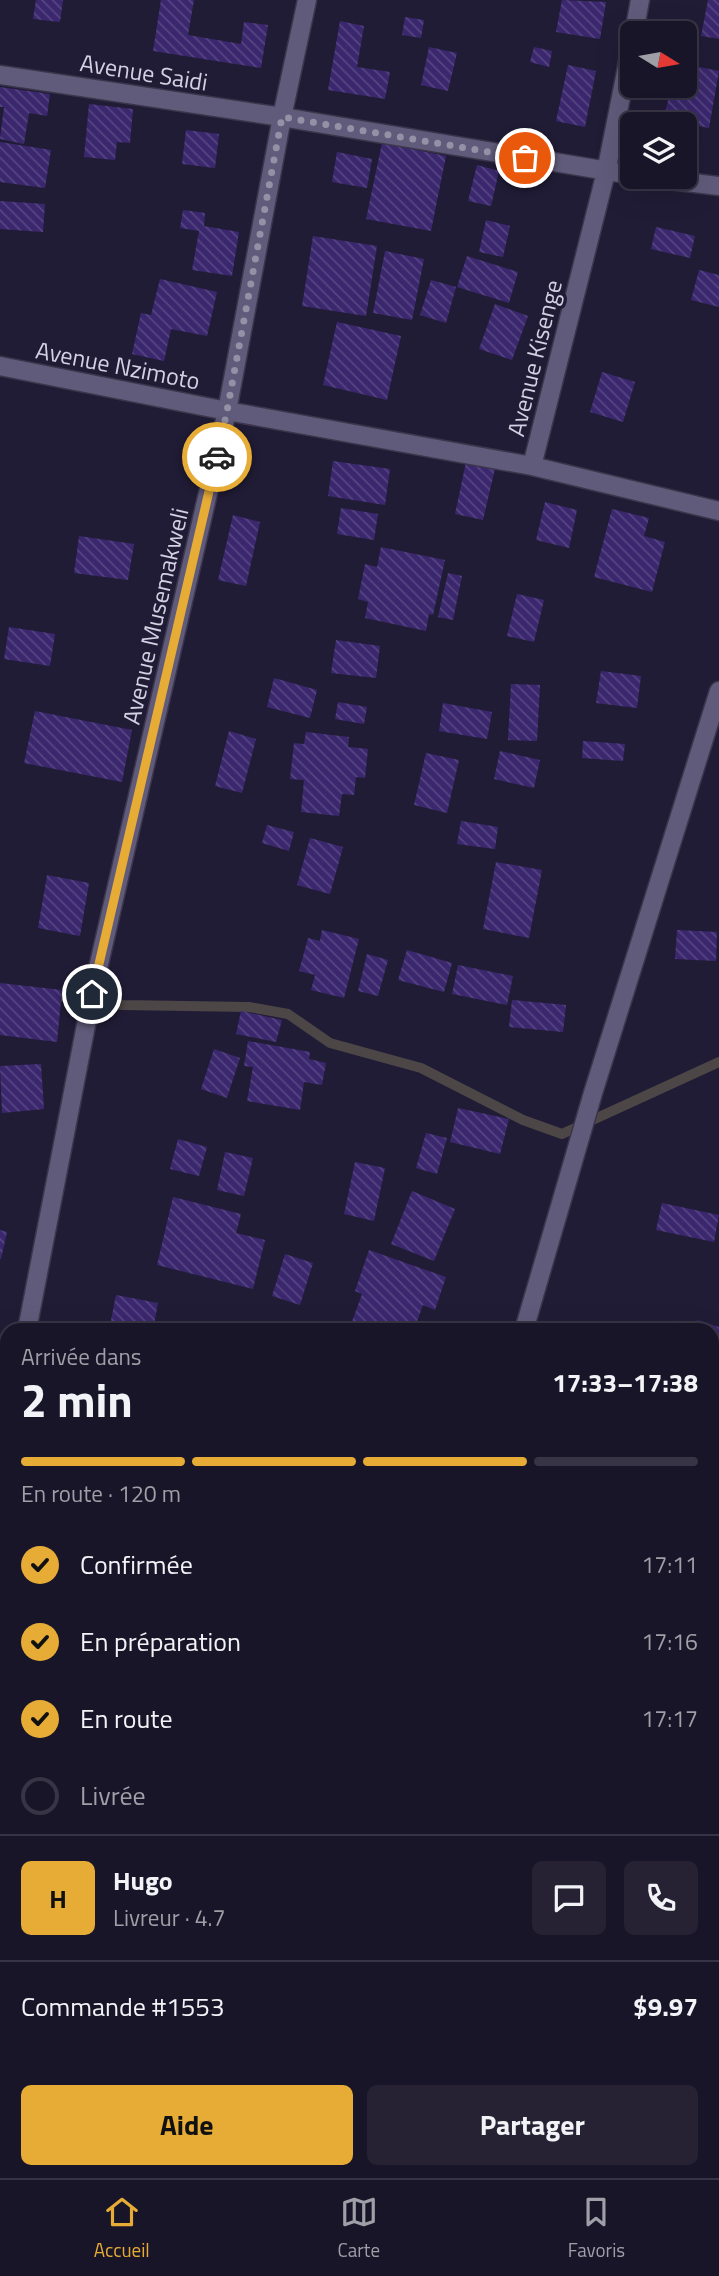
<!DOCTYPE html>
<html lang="fr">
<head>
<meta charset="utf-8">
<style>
	:root { --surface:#191528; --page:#262234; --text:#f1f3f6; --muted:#9f9fa8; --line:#373445; --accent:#e6ac36 }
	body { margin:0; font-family:"Titillium Web",sans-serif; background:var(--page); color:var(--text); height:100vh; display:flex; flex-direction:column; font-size:26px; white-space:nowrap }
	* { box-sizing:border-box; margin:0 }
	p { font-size:23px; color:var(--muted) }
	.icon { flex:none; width:38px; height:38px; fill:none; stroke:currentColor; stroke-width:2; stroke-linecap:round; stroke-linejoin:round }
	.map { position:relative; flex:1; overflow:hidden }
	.details { position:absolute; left:0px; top:1323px; width:719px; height:856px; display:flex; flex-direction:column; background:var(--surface); border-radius:21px 21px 0 0; box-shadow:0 7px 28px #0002,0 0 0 2px var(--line) }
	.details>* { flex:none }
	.needle { width:46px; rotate:101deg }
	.tools { position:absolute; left:620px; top:21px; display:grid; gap:14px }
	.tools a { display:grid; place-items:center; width:77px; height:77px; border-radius:10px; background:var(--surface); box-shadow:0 7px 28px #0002,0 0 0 2px var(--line); font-size:35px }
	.pin { position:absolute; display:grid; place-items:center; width:60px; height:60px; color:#fff; margin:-30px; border:4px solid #fff; border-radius:50%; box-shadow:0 2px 7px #0007 }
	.courier { position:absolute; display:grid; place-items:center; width:70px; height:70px; margin:-35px; border:5px solid #e6ac36; border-radius:50%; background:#fff; color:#222; box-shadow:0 2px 9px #0007 }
	.head em { font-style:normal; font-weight:700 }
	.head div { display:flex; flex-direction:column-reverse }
	.head { display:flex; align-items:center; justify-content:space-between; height:119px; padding:0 21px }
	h1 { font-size:46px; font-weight:700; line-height:52px }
	.bar { display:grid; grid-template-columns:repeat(4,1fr); gap:10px 7px; align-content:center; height:84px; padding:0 21px }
	.bar i { height:9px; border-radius:5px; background:var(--line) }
	.bar .on { background:var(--accent) }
	.bar p { grid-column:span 4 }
	.line { display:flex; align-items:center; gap:18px; padding:0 21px; border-top:2px solid var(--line) }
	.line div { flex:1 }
	.round { display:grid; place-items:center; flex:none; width:74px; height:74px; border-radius:10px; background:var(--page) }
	ol { padding:0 21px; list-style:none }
	li { display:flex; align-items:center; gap:21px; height:77px }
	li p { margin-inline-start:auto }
	li .icon { padding:7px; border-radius:50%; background:var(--accent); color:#111; stroke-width:4 }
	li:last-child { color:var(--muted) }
	li i { width:38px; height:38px; border:4px solid var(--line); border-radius:50% }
	.action { display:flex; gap:14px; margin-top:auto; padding:14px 21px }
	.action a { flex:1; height:80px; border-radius:10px; background:var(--accent); color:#111; font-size:28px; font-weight:700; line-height:80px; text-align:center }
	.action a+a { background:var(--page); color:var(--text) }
	.menu { display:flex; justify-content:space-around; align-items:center; height:98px; border-top:2px solid var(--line); background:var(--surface); font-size:19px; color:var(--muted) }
	.menu a { display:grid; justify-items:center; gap:4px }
	.menu .on { color:var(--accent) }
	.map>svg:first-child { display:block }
	.green { fill:#503a0d }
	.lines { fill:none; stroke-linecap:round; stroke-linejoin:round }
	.stream { stroke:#4c4646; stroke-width:10 }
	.building { fill:url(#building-back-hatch) }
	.minor-casing { stroke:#3b364c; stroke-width:21 }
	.major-casing { stroke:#3b364c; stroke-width:21 }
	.minor { stroke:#605b7a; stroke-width:18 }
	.major { stroke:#9189bd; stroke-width:18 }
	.done { stroke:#9491a6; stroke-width:7; stroke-dasharray:0 12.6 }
	.route { stroke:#e6ac36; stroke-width:9 }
	.labels { text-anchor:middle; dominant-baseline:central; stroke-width:7; stroke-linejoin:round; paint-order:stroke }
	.street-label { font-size:24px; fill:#d2d0e2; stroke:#211c36 }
</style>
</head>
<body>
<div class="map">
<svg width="719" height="2178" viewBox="0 0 719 2178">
	<defs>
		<pattern id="building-back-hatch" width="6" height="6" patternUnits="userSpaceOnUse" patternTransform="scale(1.75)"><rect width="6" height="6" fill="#3a276e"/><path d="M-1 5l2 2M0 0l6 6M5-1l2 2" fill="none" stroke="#564582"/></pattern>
	</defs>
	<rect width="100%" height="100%" fill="#211c36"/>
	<!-- green -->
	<path class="green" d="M0,1625l7,2v362l-7,-2z"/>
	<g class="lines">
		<!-- stream -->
		<path class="stream" d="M49,995l73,10 127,2 39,7 42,29 91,25 102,52 39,14 157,-72"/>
	</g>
	<!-- building -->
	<path class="building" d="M36,0h27l-3,22 -27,-3z
		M161,0h33l-6,35 53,9 3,-22 24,3 -7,43 -108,-17z
		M562,0l44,2 -6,37 -44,-7z
		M708,0h11v39l-18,-3z
		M405,17l19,3 -3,18 -19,-3z
		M340,21l24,5 -7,41 33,5 -5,27 -57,-9z
		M429,47l28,6 -9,38 -27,-6z
		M534,47l18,4 -3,16 -19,-5z
		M684,64l35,7 -10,57 -45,-9 7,-33h13z
		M568,65l28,6 -11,56 -29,-6z
		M0,87l50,7 -3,22 -18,-3 -5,31 -24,-5 4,-32h-4z
		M89,104l44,5 -3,34 -13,-1 -2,18 -31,-3z
		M186,130l33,4 -4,34 -33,-4z
		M0,142l51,8 -6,38 -45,-6z
		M382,143l64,13 -15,75 -65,-12z
		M337,152l35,7 -5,29 -35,-6z
		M477,165l22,6 -8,35 -23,-5z
		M0,201l45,3 -2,28 -43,-3z
		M183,210l22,3 -1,13 35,6 -7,44 -40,-6 7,-39 -19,-3z
		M486,220l24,6 -7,31 -24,-5z
		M656,227l39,9 -5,22 -39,-9z
		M313,236l64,10 -11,70 -64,-10z
		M385,251l39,8 -12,61 -39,-7z
		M467,256l51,16 -9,31 -52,-16z
		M699,270l20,5v32l-28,-7z
		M160,279l57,13 -10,44 -36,-7 -7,32 -32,-7 9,-41 10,2z
		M431,280l25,7 -10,36 -26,-8z
		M495,304l33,12 -16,44 -33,-11z
		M337,322l64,14 -14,64 -64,-15z
		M602,372l33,10 -12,40 -33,-10z
		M333,461l57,8 -5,36 -57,-9z
		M466,462l29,7 -12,51 -28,-6z
		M545,502l32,8 -8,38 -33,-8z
		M341,508l37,6 -4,26 -37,-6z
		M612,509l37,9 -5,18 21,6 -13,50 -58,-15z
		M233,515l27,7 -14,64 -28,-6z
		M79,536l55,8 -6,36 -54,-7z
		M381,547l64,13 -12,55 -4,-1 -3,17 -61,-13 3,-16 -10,-3 7,-35 12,3z
		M448,573l14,3 -9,44 -15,-3z
		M517,594l27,6 -10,42 -27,-6z
		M9,627l46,7 -5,32 -46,-7z
		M336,640l44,6 -4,32 -45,-5z
		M601,671l40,5 -4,32 -41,-5z
		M274,678l43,12 -7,28 -43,-11z
		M511,684l29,1 -3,56 -29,-1z
		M338,702l29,5 -3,17 -29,-5z
		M443,703l49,9 -5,27 -48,-8z
		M35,711l97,19 -10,52 -98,-19z
		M229,731l27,8 -14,54 -27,-7z
		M306,732l43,5 -1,10 20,2 -3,29 -9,-1 -2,18 -12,-1 -3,22 -38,-4 3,-32 -14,-1 4,-36 10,1z
		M583,741l42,3 -2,17 -41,-3z
		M500,751l40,9 -6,28 -40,-9z
		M426,753l33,7 -12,53 -33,-8z
		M461,821l37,6 -3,22 -38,-5z
		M267,825l27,7 -5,19 -27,-8z
		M310,838l33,9 -13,47 -33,-9z
		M496,862l46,8 -13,68 -46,-9z
		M47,875l42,8 -9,53 -42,-8z
		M322,930l37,9 -15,59 -33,-8 4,-15 -16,-4 9,-33 12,3z
		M677,930l40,2 -1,29 -41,-2z
		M407,950l45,13 -8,29 -46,-12z
		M367,954l21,6 -10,36 -20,-5z
		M458,965l55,11 -6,29 -55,-11z
		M0,983l62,7 -5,52 -57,-7z
		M512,1000l54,5 -3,27 -54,-5z
		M241,1011l41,9 -6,22 -40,-8z
		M248,1041l62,11 -1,7 17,4 -4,22 -18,-3 -4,28 -53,-9 6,-34 -9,-1z
		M214,1049l26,9 -13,40 -26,-9z
		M41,1064l3,45 -42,4 -2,-47z
		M458,1108l51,11 -9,35 -50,-12z
		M426,1133l21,5 -10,36 -21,-6z
		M178,1139l29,8 -8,29 -29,-7z
		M225,1152l28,6 -9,38 -27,-6z
		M355,1162l30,6 -11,53 -30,-7z
		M412,1191l43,18 -21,52 -43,-17z
		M173,1197l68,17 -5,19 29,7 -12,49 -96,-24z
		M662,1203l57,12 -5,27 -58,-12z
		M0,1230l7,2 -6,27h-1z
		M369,1250l77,27 -11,33 -12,-5 -9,25h-55l-9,-3 12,-33 -7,-3z
		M285,1254l28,9 -13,42 -28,-9z
		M116,1295l42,8 -5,27h-44z
		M697,1320l22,7v23l-6,20 -1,-40h-18z
		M249,1321l34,8v1h-36z
		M718,1529h1v47l-7,-2v-23z
		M3,1577l4,1v27l-7,-1z
		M712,1847l7,3v49l-7,-3z
		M719,1968v25l-7,1v-25z
		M287,2172h51l-2,6h-47l-3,-1z"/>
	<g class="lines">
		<!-- minor casing -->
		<g class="minor-casing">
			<path id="minor" d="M634,33l6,-33
				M0,75l282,42 350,58
				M645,177l74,9
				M0,366l227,45 305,55 187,45
				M532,466l74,-294 26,-130
				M27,1330l65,-336 135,-583 55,-294 25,-117
				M524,1330l69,-237 126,-402
				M0,1466l7,-35
				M0,1503l7,1
				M712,1621l7,3
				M0,2017l7,2
				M712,2163l7,4
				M563,2172l22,6"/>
		</g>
		<!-- major casing -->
		<g class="major-casing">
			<path id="major" d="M712,2109l7,-12
				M671,2178l4,-6"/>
		</g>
		<!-- minor -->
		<use href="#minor" class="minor"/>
		<!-- major -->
		<use href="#major" class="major"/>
	</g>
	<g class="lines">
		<!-- done -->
		<path class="done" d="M217,457l10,-46 55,-294 243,41"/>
		<!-- route -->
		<path class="route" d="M92,994l125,-537"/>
	</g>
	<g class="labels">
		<!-- street labels -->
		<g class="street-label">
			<text transform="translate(144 72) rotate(9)">Avenue Saidi</text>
			<text transform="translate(534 358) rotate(-76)">Avenue Kisenge</text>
			<text transform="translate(118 365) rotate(11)">Avenue Nzimoto</text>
			<text transform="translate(155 616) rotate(-77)">Avenue Musemakweli</text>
		</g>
	</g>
</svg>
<div class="tools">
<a><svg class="needle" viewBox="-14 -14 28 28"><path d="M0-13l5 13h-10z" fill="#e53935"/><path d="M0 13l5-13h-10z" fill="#9f9fa8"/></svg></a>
<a><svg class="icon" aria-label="layers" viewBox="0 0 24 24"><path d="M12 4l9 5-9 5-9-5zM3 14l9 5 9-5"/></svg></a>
</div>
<div class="pin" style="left:525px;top:158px;background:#ea580c"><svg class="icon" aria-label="bag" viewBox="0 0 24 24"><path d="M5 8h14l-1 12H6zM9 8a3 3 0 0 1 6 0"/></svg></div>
<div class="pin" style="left:92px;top:994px;background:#1f2937"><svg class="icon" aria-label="home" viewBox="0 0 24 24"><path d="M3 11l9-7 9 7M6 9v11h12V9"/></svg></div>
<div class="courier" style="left:217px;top:457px"><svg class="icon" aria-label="car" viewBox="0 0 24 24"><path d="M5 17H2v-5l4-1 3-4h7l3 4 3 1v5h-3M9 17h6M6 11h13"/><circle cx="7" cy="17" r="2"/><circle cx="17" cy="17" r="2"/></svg></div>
<section class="details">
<div class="head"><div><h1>2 min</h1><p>Arrivée dans</p></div><em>17:33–17:38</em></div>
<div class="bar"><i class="on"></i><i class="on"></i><i class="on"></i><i></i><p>En route · 120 m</p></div>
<ol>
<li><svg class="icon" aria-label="check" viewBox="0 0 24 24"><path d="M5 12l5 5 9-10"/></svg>Confirmée<p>17:11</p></li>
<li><svg class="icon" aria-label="check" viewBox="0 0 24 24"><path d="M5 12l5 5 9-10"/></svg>En préparation<p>17:16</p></li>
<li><svg class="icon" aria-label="check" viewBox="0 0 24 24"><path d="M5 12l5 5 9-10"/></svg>En route<p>17:17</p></li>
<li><i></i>Livrée</li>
</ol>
<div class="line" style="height:126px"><b class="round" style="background:var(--accent);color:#111">H</b><div><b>Hugo</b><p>Livreur · 4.7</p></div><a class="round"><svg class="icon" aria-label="chat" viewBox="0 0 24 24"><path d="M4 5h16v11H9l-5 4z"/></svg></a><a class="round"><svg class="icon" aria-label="phone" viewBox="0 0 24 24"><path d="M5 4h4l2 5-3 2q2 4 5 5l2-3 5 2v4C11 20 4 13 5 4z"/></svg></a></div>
<div class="line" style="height:91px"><div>Commande #1553</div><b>$9.97</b></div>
<div class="action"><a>Aide</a><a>Partager</a></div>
</section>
</div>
<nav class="menu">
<a class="on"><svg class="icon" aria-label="home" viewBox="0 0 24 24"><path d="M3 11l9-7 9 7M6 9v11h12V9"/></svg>Accueil</a>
<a><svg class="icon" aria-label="map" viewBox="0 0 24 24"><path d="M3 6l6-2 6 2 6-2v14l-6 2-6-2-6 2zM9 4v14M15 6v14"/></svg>Carte</a>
<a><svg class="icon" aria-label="saved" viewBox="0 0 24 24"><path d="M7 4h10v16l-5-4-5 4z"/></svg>Favoris</a>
</nav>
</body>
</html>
